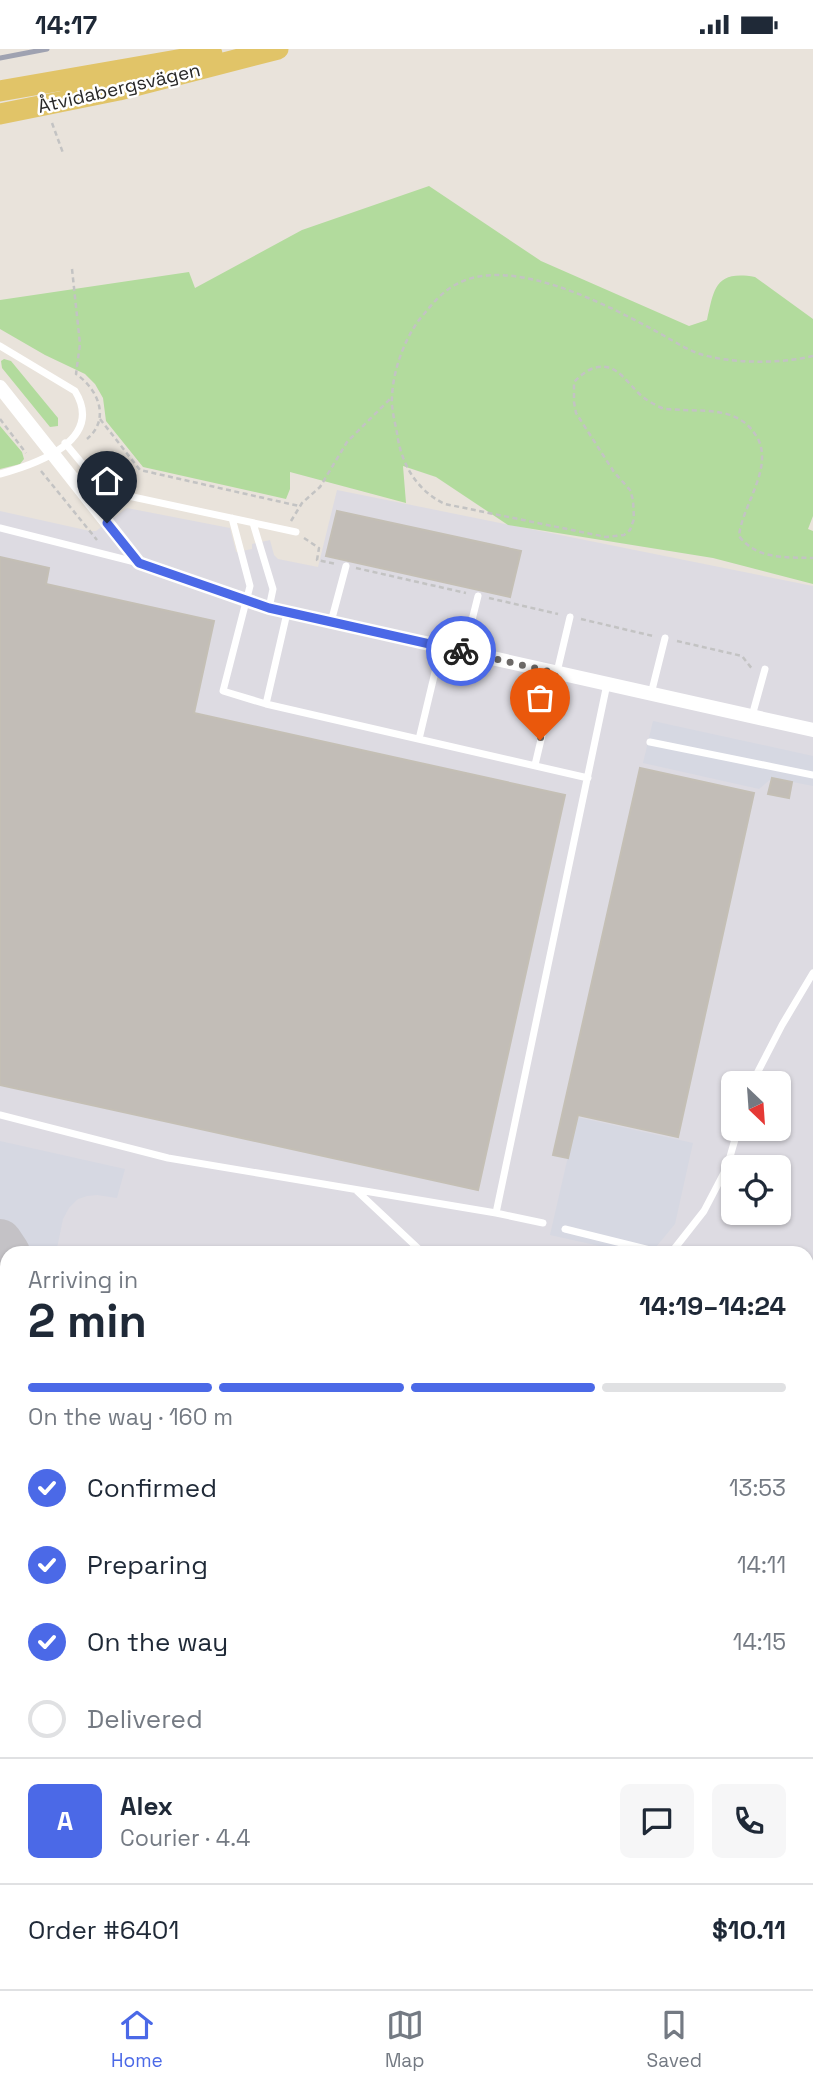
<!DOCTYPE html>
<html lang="en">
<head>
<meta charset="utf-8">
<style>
	:root { --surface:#fff; --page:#f6f6f7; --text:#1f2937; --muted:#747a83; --line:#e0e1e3; --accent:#4b69e7 }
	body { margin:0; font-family:"Space Grotesk",sans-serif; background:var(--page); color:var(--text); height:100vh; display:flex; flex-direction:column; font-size:26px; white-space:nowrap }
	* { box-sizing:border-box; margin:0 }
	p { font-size:23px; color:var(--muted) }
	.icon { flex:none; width:38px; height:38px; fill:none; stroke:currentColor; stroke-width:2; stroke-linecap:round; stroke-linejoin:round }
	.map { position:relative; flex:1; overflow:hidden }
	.details { position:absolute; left:0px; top:1197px; width:814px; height:744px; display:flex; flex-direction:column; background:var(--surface); border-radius:21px 21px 0 0; box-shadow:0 2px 5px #0004 }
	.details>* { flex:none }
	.needle { width:46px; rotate:155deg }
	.fabs { position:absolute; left:721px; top:1022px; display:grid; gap:14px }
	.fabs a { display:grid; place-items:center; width:70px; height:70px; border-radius:10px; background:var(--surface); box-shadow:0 2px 5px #0004; font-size:35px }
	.pin { position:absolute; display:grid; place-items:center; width:60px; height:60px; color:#fff; margin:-72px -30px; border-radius:50% 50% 50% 0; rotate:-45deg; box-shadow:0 0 7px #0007 }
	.pin .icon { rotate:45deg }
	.courier { position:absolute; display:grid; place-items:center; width:70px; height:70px; margin:-35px; border:5px solid #4b69e7; border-radius:50%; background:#fff; color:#222; box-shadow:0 2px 9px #0007 }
	.headline em { font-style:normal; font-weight:800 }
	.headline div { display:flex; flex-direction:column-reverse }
	.headline { display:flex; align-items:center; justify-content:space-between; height:119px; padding:0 28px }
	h1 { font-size:46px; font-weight:800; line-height:52px }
	.bar { display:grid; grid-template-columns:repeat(4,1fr); gap:10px 7px; align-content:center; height:84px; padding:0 28px }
	.bar i { height:9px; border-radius:5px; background:var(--line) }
	.bar .selected { background:var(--accent) }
	.bar p { grid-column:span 4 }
	.line { display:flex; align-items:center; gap:18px; padding:0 28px; border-top:2px solid var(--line) }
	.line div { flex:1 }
	.round { display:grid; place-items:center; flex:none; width:74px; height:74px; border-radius:10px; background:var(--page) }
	ol { padding:0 28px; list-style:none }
	li { display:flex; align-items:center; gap:21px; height:77px }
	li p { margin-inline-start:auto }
	li .icon { padding:7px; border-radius:50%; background:var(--accent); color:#fff; stroke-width:4 }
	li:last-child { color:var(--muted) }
	li i { width:38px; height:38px; border:4px solid var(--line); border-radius:50% }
	.status { display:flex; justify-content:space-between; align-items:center; height:49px; padding:0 35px; background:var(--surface); direction:ltr }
	.status svg { height:19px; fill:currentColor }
	.dock { display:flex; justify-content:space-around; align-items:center; height:98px; border-top:2px solid var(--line); background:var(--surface); font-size:19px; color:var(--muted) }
	.dock a { display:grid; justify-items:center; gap:4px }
	.dock .selected { color:var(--accent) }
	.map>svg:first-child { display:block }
	.industrial { fill:#dddbe2; fill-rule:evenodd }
	.airport { fill:#d6d8e2 }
	.green { fill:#b2db9d }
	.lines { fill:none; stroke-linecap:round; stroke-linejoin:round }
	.taxiway { stroke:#c4c2c6; stroke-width:44 }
	.runway { stroke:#c4c2c6; stroke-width:108 }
	.building { fill:#c2bdb7; stroke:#c4bfb5; stroke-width:2 }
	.path { stroke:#c3c3c3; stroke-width:2.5; stroke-dasharray:5 3.5; stroke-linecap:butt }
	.lane { stroke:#fff; stroke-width:7 }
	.street { stroke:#fff; stroke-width:14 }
	.primary { stroke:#e1c468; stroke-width:21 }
	.rail { stroke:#9fa2b1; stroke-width:5 }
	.done { stroke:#6c6967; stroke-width:7; stroke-dasharray:0 12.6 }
	.route { stroke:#4b69e7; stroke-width:9 }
	.labels { text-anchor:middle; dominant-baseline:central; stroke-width:5; stroke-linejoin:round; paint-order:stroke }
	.street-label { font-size:19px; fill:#282828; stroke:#fff }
</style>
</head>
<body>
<div class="status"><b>14:17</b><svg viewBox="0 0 49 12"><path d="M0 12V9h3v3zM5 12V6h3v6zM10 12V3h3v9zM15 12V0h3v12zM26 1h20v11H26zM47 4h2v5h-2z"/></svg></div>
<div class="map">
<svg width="813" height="1940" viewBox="0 0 813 1940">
	<rect width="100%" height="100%" fill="#e9e3db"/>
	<!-- industrial -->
	<path class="industrial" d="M337,441l476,96v1403h-813v-1478l90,20h6l31,-23 103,20 6,24 16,-3v-5l18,-4 4,15 4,4 40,8zM733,1034h46v46h-46zM733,1118h46v46h-46zM7,1204h800v730h-800z"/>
	<!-- airport -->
	<path class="airport" d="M653,672l160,35v30l-41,-8 -13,11 -116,-26z
		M577,1068l116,26 -18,81 -24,29h-20l-81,-18z
		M0,1092l125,28 -8,29 -20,-3 -10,1 -9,3 -9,9 -6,11 -7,34h-49v397h-7z"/>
	<!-- green -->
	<path class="green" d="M429,137l112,75 148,65 18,-6c7,-31 8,-50 48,-43l58,42v197l-5,13 5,2v53l-100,-26 -205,-33 -72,-48 -33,-11 3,37 -116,-31v17l-4,10 -143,-32 -37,-46 -3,-23 -8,-14 -10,-10 -40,-19 -45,-26v-29l189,-28 6,16 107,-58z
		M4,310l7,2 47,57v8l-8,1 -48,-59 -1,-7z
		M0,377l22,26 2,7 -4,5 -20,5z"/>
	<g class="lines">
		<!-- taxiway -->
		<path class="taxiway" d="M0,1192l8,12
			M0,1350l7,-52
			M0,1391l7,146"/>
		<!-- runway -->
		<path class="runway" d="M807,1863l6,-1
			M0,1902h7"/>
	</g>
	<!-- building -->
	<path class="building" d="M337,462l184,40 -11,46 -184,-41z
		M0,508l49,11 -3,16 168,37 -20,92 371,82 -87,395 -478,-105z
		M640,719l114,25 -76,344 -100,-22 -10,43 -15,-3z
		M772,729l20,4 -3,16 -21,-4z"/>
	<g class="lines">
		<!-- path -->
		<path class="path" d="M52,74l11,30
			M72,220l8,75 -4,30c22,15 35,45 11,65
			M813,307c-33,8 -84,8 -116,-3 -16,-6 -31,-17 -47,-25 -47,-25 -142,-74 -195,-43 -13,7 -22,18 -31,29 -18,20 -31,55 -32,83 -1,11 3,25 5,36 4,31 20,58 48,71l161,33 18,-2 6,-5 4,-11 -1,-19 -3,-10 -16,-18 -38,-59 -2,-11v-20c9,-9 19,-17 32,-15 15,2 26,22 37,30 5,4 12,8 19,11 6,2 14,1 21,2 29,1 59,-1 75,29 15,30 -16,67 -19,97 18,24 47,21 74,22
			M0,370l26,34
			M100,370l40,51 159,36
			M41,422l56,69
			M291,472l11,-18 18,-16 27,-45 45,-45
			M304,489l15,10 -2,12 19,4
			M356,519l110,25
			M489,549l69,16
			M581,570l72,17
			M677,592l65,15 11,14"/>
		<!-- lane -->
		<path class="lane" d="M0,297l75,45c30,49 -38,73 -75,83
			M65,394l40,48 191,41
			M232,469l18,68 -27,105 43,13
			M253,474l20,66 -4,19
			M0,479l135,34
			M287,564l-21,91 322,74
			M331,573l15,-56
			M464,603l14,-56
			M651,645l14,-56
			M752,667l13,-47
			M419,690l22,-92
			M650,693l163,33
			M535,716l35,-148
			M752,1034l30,-58 31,-52
			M0,1066l168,43 328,55 111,-529
			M357,1142l66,62
			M496,1164l47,10
			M565,1180l97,24
			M671,1204l33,-42 23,-44 11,-38
			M807,1432h6
			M0,1594h7"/>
		<!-- street -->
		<path class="street" d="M0,338l139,176 130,45 544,122"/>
		<!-- primary -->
		<path class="primary" d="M0,42l212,-37
			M0,65l119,-24 159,-41"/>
		<!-- rail -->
		<path class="rail" d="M0,9l47,-9"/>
	</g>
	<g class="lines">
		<!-- done -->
		<path class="done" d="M461,602l95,22 -16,67"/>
		<!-- route -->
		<path class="route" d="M107,474l32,40 130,45 192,43"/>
	</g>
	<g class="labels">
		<!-- street labels -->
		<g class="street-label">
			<text transform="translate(119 39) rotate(-13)">Åtvidabergsvägen</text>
		</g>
	</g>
</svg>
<div class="fabs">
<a><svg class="needle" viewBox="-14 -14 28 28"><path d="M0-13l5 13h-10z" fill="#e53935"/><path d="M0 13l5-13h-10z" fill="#747a83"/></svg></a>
<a><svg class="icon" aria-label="locate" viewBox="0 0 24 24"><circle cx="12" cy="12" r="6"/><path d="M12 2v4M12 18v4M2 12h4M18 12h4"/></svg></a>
</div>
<div class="pin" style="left:540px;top:691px;background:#ea580c"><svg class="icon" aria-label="bag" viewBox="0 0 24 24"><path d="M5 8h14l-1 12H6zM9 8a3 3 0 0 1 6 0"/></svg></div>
<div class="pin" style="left:107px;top:474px;background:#1f2937"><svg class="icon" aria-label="home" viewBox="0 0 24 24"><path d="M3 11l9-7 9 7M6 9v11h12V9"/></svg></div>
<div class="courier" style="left:461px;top:602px"><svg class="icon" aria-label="bike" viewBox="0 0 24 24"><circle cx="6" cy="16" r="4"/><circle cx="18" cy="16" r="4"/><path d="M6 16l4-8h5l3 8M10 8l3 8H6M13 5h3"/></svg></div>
<section class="details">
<div class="headline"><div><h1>2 min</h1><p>Arriving in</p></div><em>14:19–14:24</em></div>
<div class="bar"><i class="selected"></i><i class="selected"></i><i class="selected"></i><i></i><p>On the way · 160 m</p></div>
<ol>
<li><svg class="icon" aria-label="check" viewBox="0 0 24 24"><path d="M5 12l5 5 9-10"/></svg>Confirmed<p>13:53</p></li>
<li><svg class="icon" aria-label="check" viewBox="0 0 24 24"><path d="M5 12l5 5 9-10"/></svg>Preparing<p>14:11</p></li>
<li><svg class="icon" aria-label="check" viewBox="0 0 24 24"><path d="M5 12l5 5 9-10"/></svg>On the way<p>14:15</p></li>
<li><i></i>Delivered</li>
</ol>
<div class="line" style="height:126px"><b class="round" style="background:var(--accent);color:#fff">A</b><div><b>Alex</b><p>Courier · 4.4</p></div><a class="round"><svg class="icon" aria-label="chat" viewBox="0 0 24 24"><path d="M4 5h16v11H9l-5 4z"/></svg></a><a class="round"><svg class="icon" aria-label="phone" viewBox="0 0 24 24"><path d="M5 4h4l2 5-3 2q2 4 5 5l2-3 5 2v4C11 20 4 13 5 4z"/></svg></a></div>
<div class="line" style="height:91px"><div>Order #6401</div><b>$10.11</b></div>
</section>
</div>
<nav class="dock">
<a class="selected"><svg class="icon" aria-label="home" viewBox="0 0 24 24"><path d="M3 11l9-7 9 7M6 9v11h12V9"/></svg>Home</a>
<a><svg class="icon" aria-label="map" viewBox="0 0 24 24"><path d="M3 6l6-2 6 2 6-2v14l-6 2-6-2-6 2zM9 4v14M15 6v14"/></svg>Map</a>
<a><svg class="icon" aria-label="saved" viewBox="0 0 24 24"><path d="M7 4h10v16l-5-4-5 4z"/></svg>Saved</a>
</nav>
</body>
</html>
